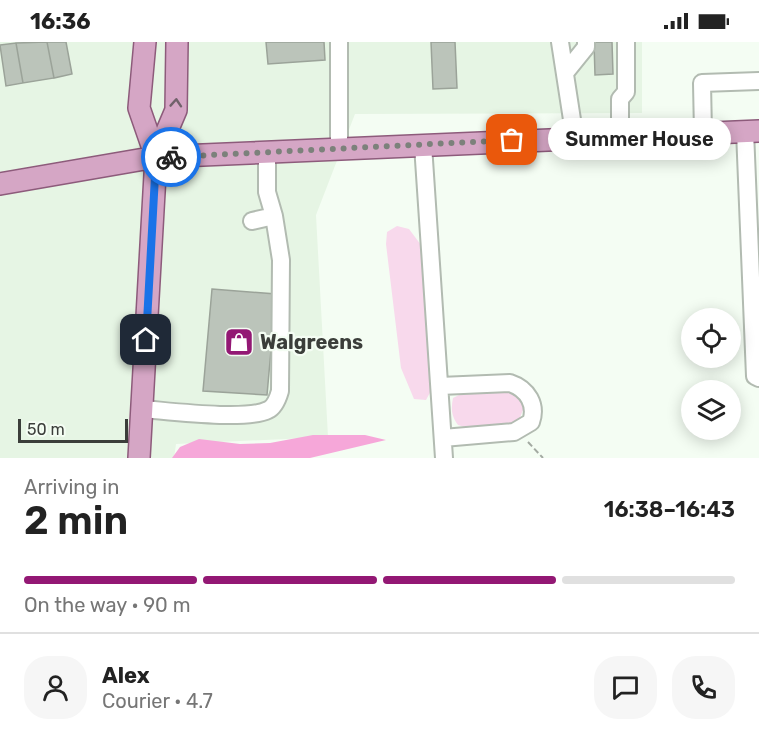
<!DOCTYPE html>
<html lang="en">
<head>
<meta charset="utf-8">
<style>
	:root { --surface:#fff; --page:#f6f6f6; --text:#222; --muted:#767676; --line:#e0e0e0; --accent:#931874 }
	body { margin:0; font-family:Rubik,sans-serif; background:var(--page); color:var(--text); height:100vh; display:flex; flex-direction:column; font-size:22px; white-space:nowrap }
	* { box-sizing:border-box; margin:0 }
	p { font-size:20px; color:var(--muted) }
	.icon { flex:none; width:33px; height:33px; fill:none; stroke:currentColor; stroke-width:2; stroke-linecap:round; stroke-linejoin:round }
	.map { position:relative; height:416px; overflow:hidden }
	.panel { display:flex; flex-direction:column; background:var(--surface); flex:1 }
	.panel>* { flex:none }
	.controls { position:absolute; left:681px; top:266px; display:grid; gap:12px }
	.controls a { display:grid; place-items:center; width:60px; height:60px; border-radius:50%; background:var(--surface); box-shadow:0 3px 15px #0003; font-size:30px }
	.scale { position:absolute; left:18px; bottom:15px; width:110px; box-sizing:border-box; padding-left:6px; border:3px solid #3b3e3a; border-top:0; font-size:16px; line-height:21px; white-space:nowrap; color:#3b3e3a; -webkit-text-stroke:4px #f4fdf3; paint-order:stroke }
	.pin { position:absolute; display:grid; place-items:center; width:51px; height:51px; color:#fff; margin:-26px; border-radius:12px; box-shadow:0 3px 9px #0006 }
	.courier { position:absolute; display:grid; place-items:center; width:60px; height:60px; margin:-30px; border:4px solid #1a73e8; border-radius:50%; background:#fff; color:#222; box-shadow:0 2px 8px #0007 }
	.bubble { position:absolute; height:42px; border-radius:21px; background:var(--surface); box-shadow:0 3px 15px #0003; font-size:20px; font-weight:600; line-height:42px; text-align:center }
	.summary em { font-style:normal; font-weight:600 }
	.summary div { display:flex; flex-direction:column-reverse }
	.summary { display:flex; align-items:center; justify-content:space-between; height:102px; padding:0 24px }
	h1 { font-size:39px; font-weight:600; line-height:45px }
	.bar { display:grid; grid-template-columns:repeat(4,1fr); gap:9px 6px; align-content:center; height:72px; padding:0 24px }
	.bar i { height:8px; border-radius:4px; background:var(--line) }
	.bar .selected { background:var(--accent) }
	.bar p { grid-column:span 4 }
	.line { display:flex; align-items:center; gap:15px; padding:0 24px; border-top:2px solid var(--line) }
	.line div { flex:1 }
	.round { display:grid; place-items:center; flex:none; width:63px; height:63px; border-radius:24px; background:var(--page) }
	.status { display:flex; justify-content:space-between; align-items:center; height:42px; padding:0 30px; background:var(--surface); direction:ltr }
	.status svg { height:16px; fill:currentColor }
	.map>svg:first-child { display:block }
	.built { fill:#e6f5e4 }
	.green { fill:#f8d9ec }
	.forest { fill:#f6a7d9 }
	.building { fill:#bbc4ba; stroke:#9ba399; stroke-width:1.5 }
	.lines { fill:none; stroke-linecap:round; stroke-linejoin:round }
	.minor-casing { stroke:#b2bbb1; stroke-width:20 }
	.major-casing { stroke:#8d5b7b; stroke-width:24 }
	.path { stroke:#a3aaa2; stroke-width:2; stroke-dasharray:6 3; stroke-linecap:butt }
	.minor { stroke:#fff; stroke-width:16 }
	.major { stroke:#d5a6c5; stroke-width:21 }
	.oneway { stroke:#71626b }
	.done { stroke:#7c817b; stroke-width:6; stroke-dasharray:0 10.8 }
	.route { stroke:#1a73e8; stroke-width:8 }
	.labels { text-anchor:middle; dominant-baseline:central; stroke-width:4.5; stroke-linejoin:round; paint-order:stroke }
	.poi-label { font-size:20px; font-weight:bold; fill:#3b3e3a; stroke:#f4fdf3; text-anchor:start }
</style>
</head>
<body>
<div class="status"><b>16:36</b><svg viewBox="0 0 49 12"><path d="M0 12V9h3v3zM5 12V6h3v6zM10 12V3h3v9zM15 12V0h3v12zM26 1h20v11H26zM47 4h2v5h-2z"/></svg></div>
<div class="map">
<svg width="759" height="416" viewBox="0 0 759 416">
	<rect width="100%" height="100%" fill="#f4fdf3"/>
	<!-- built -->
	<path class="built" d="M0,0h642v71l-287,1 -39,101 12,222 -152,7 -2,14h-174z"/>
	<!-- green -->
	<path class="green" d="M397,184l12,3 12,16 11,144 -6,11 -12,-1 -13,-31 -15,-124 1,-12z
		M488,349l29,3 8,11 -6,15c-17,8 -43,11 -61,5 -7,-9 -7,-17 -5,-27l8,-4z"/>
	<!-- forest -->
	<path class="forest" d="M313,393h52l21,5 -76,18h-138l8,-11 19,-8 41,5 30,-1z"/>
	<!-- building -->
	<path class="building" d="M47,0l7,36 -31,5 -7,-40z
		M47,0h19l6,32 -18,4z
		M266,0h58l1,18 -57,4z
		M431,0h24l2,46 -24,1z
		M594,0h18l1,32 -18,1z
		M16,1l7,40 -17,3 -6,-41z
		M212,247l64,5 -9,101 -64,-4z"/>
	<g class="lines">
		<!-- minor casing -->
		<g class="minor-casing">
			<path id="minor" d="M560,0l15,97
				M565,31l21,-26v-5
				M745,89l10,245 4,2
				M703,91l-1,-50 57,-2
				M620,94v-37l6,-7v-50
				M423,103l21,313
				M339,107v-107
				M252,179l22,-5 -7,-24v-40
				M440,344l70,-3c18,6 27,22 21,39l-17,10 -71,6
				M142,367c27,2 104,12 126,1 7,-3 10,-12 12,-19l1,-131 -7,-44"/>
		</g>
		<!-- major casing -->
		<g class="major-casing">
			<path id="major" d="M145,0l-6,66 17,49
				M0,142l156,-27 603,-26
				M139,416l17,-301 20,-47 1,-68"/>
		</g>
		<!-- path -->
		<path class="path" d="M528,400l15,16"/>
		<!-- minor -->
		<use href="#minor" class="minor"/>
		<!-- major -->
		<use href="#major" class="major"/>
	</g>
	<!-- one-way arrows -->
	<defs><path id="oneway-chevron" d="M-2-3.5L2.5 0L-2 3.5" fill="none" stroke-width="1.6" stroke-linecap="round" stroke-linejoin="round" transform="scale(1.5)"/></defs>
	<use class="oneway" href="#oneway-chevron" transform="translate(176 61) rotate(-86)"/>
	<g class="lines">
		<!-- done -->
		<path class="done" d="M171,115l341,-17"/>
		<!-- route -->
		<path class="route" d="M146,298l10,-182 15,-1"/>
	</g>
	<!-- icons -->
	<defs>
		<g id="shop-square" transform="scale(1.5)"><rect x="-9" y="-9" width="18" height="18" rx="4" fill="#931874" stroke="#f4fdf3"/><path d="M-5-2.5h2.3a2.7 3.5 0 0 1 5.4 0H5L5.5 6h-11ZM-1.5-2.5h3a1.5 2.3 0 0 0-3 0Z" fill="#fff"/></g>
	</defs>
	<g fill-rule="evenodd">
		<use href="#shop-square" x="239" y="300"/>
	</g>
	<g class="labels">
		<!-- poi labels -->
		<g class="poi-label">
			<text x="260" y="300">Walgreens</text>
		</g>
	</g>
</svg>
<div class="controls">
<a><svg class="icon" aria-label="locate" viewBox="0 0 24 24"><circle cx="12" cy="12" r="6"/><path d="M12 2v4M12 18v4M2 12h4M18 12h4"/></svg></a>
<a><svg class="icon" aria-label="layers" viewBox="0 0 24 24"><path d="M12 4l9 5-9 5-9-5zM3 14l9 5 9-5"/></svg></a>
</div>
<div class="scale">50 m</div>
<div class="pin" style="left:512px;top:98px;background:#ea580c"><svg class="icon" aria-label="bag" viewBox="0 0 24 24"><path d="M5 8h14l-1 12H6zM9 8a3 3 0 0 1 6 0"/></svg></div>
<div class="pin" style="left:146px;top:298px;background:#1f2937"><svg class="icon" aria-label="home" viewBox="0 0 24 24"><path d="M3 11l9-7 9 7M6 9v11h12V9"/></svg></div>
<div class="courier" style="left:171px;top:115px"><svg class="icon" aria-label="bike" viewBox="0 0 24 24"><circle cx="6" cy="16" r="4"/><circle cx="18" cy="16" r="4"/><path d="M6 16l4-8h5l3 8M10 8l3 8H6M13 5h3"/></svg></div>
<div class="bubble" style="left:548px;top:76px;width:183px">Summer House</div>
</div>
<section class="panel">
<div class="summary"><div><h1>2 min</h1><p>Arriving in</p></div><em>16:38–16:43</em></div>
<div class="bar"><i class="selected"></i><i class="selected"></i><i class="selected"></i><i></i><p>On the way · 90 m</p></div>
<div class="line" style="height:108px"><a class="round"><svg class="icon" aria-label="person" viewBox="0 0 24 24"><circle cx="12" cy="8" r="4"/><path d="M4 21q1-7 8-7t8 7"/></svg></a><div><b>Alex</b><p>Courier · 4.7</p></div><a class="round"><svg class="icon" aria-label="chat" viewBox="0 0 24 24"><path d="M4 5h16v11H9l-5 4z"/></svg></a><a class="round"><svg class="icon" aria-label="phone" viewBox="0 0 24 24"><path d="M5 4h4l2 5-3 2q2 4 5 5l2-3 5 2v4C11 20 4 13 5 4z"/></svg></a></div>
</section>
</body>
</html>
